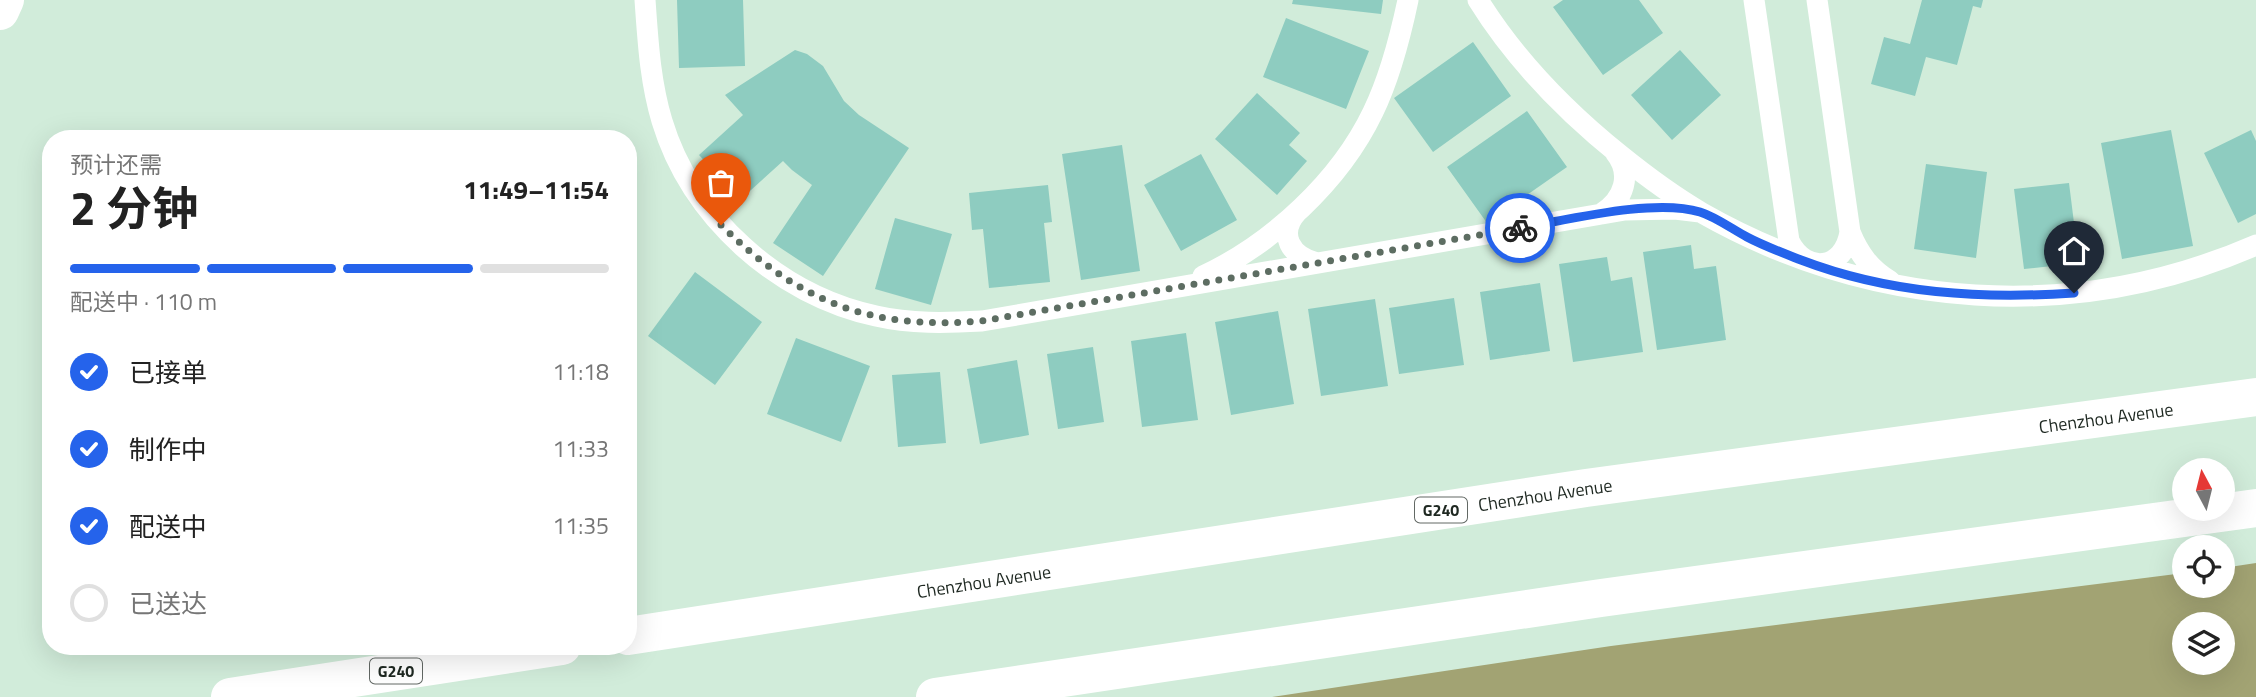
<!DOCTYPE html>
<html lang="zh">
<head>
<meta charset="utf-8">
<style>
	:root { --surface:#fff; --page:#f2f2f2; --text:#222; --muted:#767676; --line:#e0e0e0; --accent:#2563eb }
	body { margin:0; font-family:"Titillium Web","Noto Sans SC",sans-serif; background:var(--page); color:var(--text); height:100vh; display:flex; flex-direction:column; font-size:26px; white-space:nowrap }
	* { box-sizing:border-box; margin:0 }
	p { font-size:23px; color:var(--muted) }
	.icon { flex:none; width:38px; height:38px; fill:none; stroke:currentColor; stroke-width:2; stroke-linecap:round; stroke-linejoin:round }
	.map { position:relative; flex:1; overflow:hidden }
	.panel { position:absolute; left:42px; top:130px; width:595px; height:525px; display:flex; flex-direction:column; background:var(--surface); border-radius:28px; box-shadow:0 7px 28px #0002 }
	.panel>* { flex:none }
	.needle { width:46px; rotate:353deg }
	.tools { position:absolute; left:2172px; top:458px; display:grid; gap:14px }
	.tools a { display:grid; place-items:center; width:63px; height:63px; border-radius:50%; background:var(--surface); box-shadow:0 7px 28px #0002; font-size:35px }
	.pin { position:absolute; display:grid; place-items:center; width:60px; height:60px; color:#fff; margin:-72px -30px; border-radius:50% 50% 50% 0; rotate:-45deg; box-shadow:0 0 7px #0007 }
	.pin .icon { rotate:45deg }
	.courier { position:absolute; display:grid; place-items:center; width:70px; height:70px; margin:-35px; border:5px solid #2563eb; border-radius:50%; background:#fff; color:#222; box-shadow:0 2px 9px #0007 }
	.overview em { font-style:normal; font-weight:700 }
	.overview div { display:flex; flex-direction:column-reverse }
	.overview { display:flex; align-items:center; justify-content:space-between; height:119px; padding:0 28px }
	h1 { font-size:46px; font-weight:700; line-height:52px }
	.bar { display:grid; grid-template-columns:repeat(4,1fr); gap:10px 7px; align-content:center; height:84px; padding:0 28px }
	.bar i { height:9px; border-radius:5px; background:var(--line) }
	.bar .current { background:var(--accent) }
	.bar p { grid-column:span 4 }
	ol { padding:0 28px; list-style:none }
	li { display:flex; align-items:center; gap:21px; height:77px }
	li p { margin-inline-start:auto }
	li .icon { padding:7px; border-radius:50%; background:var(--accent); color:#fff; stroke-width:4 }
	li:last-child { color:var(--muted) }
	li i { width:38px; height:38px; border:4px solid var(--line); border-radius:50% }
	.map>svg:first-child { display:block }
	.forest { fill:#a2a373; fill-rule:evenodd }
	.building { fill:#8eccc0 }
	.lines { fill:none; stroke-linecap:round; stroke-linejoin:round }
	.service { stroke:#fff; stroke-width:21 }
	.primary { stroke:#fff; stroke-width:38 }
	.trunk { stroke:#fff; stroke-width:38 }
	.done { stroke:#5d6d62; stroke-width:7; stroke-dasharray:0 12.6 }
	.route { stroke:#2563eb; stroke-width:9 }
	.labels { text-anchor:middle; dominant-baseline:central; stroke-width:5; stroke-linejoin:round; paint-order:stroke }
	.shield { fill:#fff; stroke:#626864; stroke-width:2 }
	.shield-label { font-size:16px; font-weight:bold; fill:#1e2821 }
	.street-label { font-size:18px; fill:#1e2821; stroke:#fff }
</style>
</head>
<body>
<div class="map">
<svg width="2256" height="697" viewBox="0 0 2256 697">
	<rect width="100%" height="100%" fill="#d1ecda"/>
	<!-- forest -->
	<path class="forest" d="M2256,563v134h-984l339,-51 573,-73v13h38l1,-18zM2184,625h38v38h-38z"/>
	<!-- building -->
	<path class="building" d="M677,0h66l2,66 -66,2z
		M1293,0h90l-2,14 -89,-10z
		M1563,0h76l24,33 -60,42 -50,-68z
		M1922,0h61l-2,8 -8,-2 -16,59 -31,-8 -11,39 -44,-12 13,-47 26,7z
		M1286,18l83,33 -23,58 -83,-32z
		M1473,42l38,54 -78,56 -39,-54z
		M795,50l12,4 16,12 21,35 15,14 50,33 -86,128 -50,-33 39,-58 -20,-15 -9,-9 -43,39 -41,-45 44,-40 -18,-20z
		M1680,50l41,45 -49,45 -41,-45z
		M1257,93l43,40 -11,12 18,16 -30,34 -62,-56z
		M1527,111l40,56 -80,56 -40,-56z
		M2171,130l22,116 -71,13 -21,-116z
		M2251,130l5,11v73l-18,9 -34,-70z
		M1122,145l18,126 -59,9 -19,-126z
		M1201,154l36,66 -56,31 -37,-66z
		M1926,164l61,8 -11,86 -62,-9z
		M2069,183l10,80 -55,6 -10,-80z
		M1048,185l4,37 -8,1 6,59 -61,6 -6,-59 -11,1 -3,-37z
		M895,218l57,16 -21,71 -56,-16z
		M1691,245l3,24 22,-3 10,74 -69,10 -14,-98z
		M1607,257l4,24 21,-4 11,75 -70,10 -14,-98z
		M695,272l67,50 -47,63 -67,-49z
		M1540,283l10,68 -60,9 -10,-68z
		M1454,298l10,67 -65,9 -10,-66z
		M1375,299l13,87 -67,10 -13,-87z
		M1278,311l16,93 -63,11 -16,-93z
		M1186,333l12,87 -56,7 -11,-86z
		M796,338l74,28 -29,76 -74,-28z
		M1093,347l11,75 -46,7 -11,-75z
		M1017,360l12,75 -49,9 -13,-75z
		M940,372l6,71 -48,4 -6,-72z"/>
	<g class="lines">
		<!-- service -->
		<path class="service" d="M645,0c3,41 5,81 17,121 29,96 116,174 214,195 35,8 70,7 106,5l643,-111 50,-1 25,3
			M1478,0c38,61 86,110 142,155 26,21 53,41 82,58 171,97 373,111 554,32
			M1754,0l35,241c17,34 55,29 61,-9l-33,-232
			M1297,212c-20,22 -6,45 20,51
			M1601,214c23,-14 32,-40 14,-62
			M1850,232c9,22 20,37 40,49
			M1203,276c69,-32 137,-95 170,-164 17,-35 27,-74 35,-112"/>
		<!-- primary -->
		<path class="primary" d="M0,11l5,-11"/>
		<!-- trunk -->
		<g class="trunk">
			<path id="s1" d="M628,636l958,-148 670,-91"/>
			<path d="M230,697l332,-51"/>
			<path d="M935,697l666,-99 655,-90"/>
		</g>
	</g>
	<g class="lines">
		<!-- done -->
		<path class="done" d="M721,225c79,78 150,105 261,96l538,-93"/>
		<!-- route -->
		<path class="route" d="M1520,228c48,-8 134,-30 180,-16 16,5 32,17 47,25 17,9 36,16 54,23 89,34 180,39 273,33"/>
	</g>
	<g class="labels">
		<!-- shield labels -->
		<g class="shield">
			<rect x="1415" y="497.5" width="52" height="25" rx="5"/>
			<rect x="370" y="658.5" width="52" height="25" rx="5"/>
		</g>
		<g class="shield-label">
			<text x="1441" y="510">G240</text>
			<text x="396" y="671">G240</text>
		</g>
		<!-- street labels -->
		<g class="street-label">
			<text stroke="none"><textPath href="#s1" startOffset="1494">Chenzhou Avenue</textPath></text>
			<text stroke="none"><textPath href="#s1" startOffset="928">Chenzhou Avenue</textPath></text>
			<text stroke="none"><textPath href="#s1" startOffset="360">Chenzhou Avenue</textPath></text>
		</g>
	</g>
</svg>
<div class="tools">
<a><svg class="needle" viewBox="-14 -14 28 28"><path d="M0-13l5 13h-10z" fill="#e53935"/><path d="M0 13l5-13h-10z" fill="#767676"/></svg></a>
<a><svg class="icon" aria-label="locate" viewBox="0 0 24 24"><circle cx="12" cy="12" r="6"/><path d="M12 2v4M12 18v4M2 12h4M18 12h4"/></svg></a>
<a><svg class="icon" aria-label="layers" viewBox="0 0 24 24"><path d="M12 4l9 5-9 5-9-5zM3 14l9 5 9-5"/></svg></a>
</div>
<div class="pin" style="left:721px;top:225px;background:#ea580c"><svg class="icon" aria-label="bag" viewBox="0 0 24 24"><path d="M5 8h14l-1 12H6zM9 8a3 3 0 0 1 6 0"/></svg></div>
<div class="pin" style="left:2074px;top:293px;background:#1f2937"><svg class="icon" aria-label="home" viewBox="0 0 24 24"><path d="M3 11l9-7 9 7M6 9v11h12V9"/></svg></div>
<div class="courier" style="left:1520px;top:228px"><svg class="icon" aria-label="bike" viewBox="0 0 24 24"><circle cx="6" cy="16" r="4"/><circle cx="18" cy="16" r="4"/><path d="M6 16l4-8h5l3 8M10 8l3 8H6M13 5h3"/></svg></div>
<section class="panel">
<div class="overview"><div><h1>2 分钟</h1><p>预计还需</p></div><em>11:49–11:54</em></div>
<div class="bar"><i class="current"></i><i class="current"></i><i class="current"></i><i></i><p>配送中 · 110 m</p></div>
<ol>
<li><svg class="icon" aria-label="check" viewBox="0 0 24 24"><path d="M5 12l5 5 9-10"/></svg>已接单<p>11:18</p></li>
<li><svg class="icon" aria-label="check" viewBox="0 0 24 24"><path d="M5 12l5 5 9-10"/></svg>制作中<p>11:33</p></li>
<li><svg class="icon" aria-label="check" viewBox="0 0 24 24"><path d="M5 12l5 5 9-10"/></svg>配送中<p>11:35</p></li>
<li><i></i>已送达</li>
</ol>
</section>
</div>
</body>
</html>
